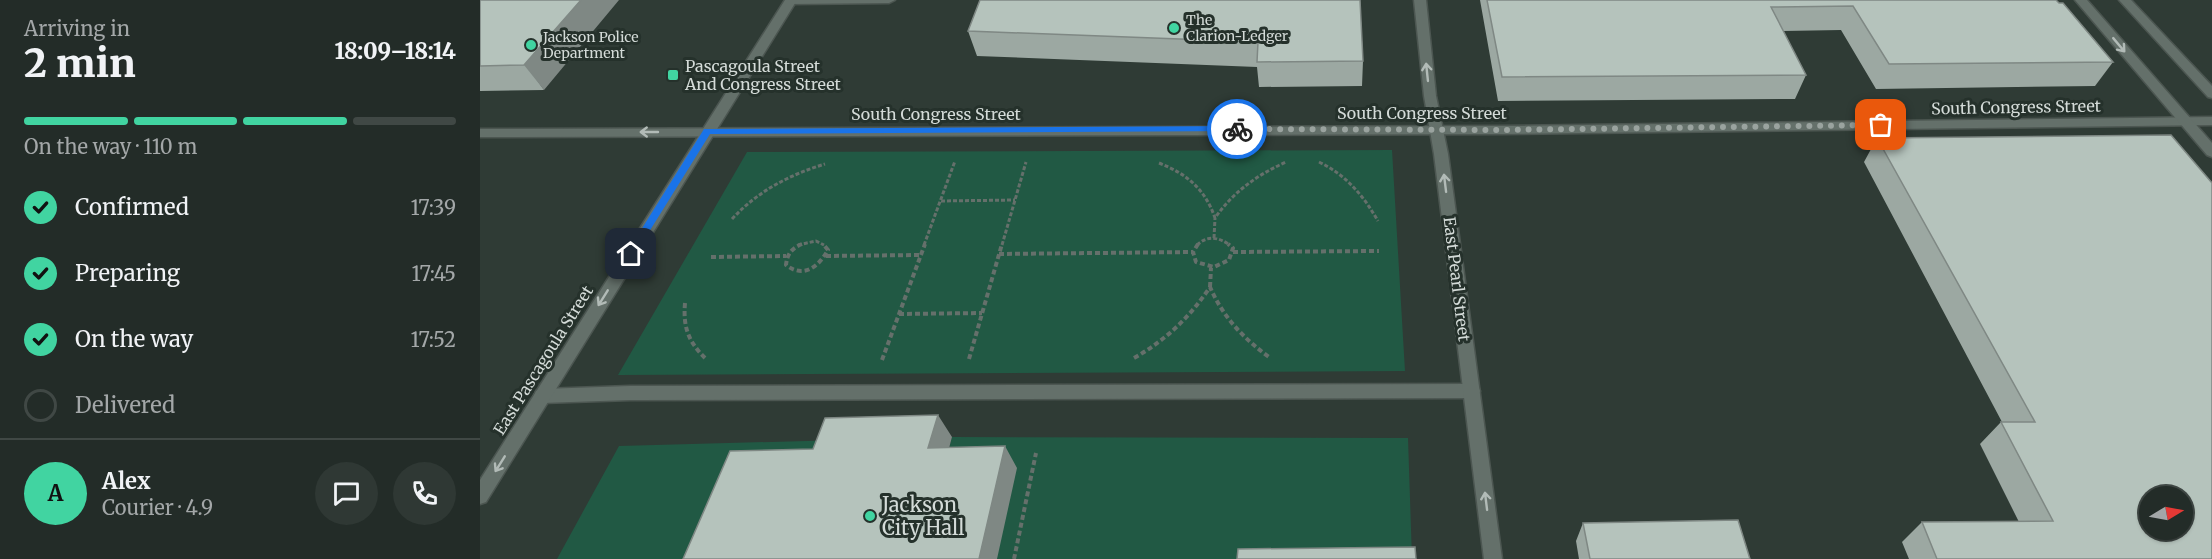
<!DOCTYPE html>
<html lang="en">
<head>
<meta charset="utf-8">
<style>
	:root { --surface:#232c28; --page:#2f3834; --text:#f1f3f6; --muted:#a3a7a8; --line:#404845; --accent:#41d4a1 }
	body { margin:0; font-family:Merriweather,serif; background:var(--page); color:var(--text); height:100vh; display:flex; flex-direction:column; font-size:22px; white-space:nowrap }
	* { box-sizing:border-box; margin:0 }
	p { font-size:20px; color:var(--muted) }
	.icon { flex:none; width:33px; height:33px; fill:none; stroke:currentColor; stroke-width:2; stroke-linecap:round; stroke-linejoin:round }
	.map { position:relative; flex:1; overflow:hidden }
	.side { display:flex; flex-direction:column; background:var(--surface); width:480px }
	.side>* { flex:none }
	.needle { width:39px; rotate:80deg }
	.tools { position:absolute; left:1659px; top:486px; display:grid; gap:12px }
	.tools a { display:grid; place-items:center; width:54px; height:54px; border-radius:50%; background:var(--surface); box-shadow:0 2px 4px #0004,0 0 0 2px var(--line); font-size:30px }
	.pin { position:absolute; display:grid; place-items:center; width:51px; height:51px; color:#fff; margin:-26px; border-radius:12px; box-shadow:0 3px 9px #0006 }
	.courier { position:absolute; display:grid; place-items:center; width:60px; height:60px; margin:-30px; border:4px solid #1a73e8; border-radius:50%; background:#fff; color:#222; box-shadow:0 2px 8px #0007 }
	.head em { font-style:normal; font-weight:800 }
	.head div { display:flex; flex-direction:column-reverse }
	.head { display:flex; align-items:center; justify-content:space-between; height:102px; padding:0 24px }
	h1 { font-size:39px; font-weight:800; line-height:45px }
	.bar { display:grid; grid-template-columns:repeat(4,1fr); gap:9px 6px; align-content:center; height:72px; padding:0 24px }
	.bar i { height:8px; border-radius:4px; background:var(--line) }
	.bar .current { background:var(--accent) }
	.bar p { grid-column:span 4 }
	.line { display:flex; align-items:center; gap:15px; padding:0 24px; border-top:2px solid var(--line) }
	.line div { flex:1 }
	.round { display:grid; place-items:center; flex:none; width:63px; height:63px; border-radius:32px; background:var(--page) }
	ol { padding:0 24px; list-style:none }
	li { display:flex; align-items:center; gap:18px; height:66px }
	li p { margin-inline-start:auto }
	li .icon { padding:6px; border-radius:50%; background:var(--accent); color:#111; stroke-width:4 }
	li:last-child { color:var(--muted) }
	li i { width:33px; height:33px; border:3px solid var(--line); border-radius:50% }
	main { display:flex; flex:1; min-height:0 }
	.map>svg:first-child { display:block }
	.green { fill:#215944 }
	.lines { fill:none; stroke-linecap:round; stroke-linejoin:round }
	.service-casing { stroke:#4c5651; stroke-width:3 }
	.minor-casing { stroke:#4c5651; stroke-width:3 }
	.secondary-casing { stroke:#4c5651; stroke-width:3 }
	.path-far1 { stroke:#65706b; stroke-width:3; stroke-dasharray:4 2; stroke-linecap:butt }
	.path { stroke:#65706b; stroke-width:4; stroke-dasharray:5 3; stroke-linecap:butt }
	.service { fill:#64706a; fill-rule:evenodd }
	.minor { fill:#64706a; fill-rule:evenodd }
	.secondary { fill:#64706a; fill-rule:evenodd }
	.wall { fill:#9ca8a2 }
	.shaded-wall { fill:#7f8884 }
	.building { fill:#b5c3bc; stroke:#7f8884; stroke-width:1.5; fill-rule:evenodd }
	.oneway { stroke:#b2bbb7 }
	.route { fill:#1a73e8 }
	.done { stroke:#9aa39f; stroke-width:6; stroke-dasharray:0 10.8 }
	.poi-dot { fill:#41d4a1; stroke:#25312b; stroke-width:2 }
	.labels { text-anchor:middle; dominant-baseline:central; stroke-width:6; stroke-linejoin:round; paint-order:stroke }
	.far-poi-label { font-size:14px; fill:#d4dbd8; stroke:#25312b; text-anchor:start }
	.poi-label { font-size:16px; fill:#d4dbd8; stroke:#25312b; text-anchor:start }
	.street-label { font-size:16px; fill:#d4dbd8; stroke:#25312b }
	.near-poi-label { font-size:20px; fill:#d4dbd8; stroke:#25312b; text-anchor:start }
</style>
</head>
<body>
<main>
<section class="side">
<div class="head"><div><h1>2 min</h1><p>Arriving in</p></div><em>18:09–18:14</em></div>
<div class="bar"><i class="current"></i><i class="current"></i><i class="current"></i><i></i><p>On the way · 110 m</p></div>
<ol>
<li><svg class="icon" aria-label="check" viewBox="0 0 24 24"><path d="M5 12l5 5 9-10"/></svg>Confirmed<p>17:39</p></li>
<li><svg class="icon" aria-label="check" viewBox="0 0 24 24"><path d="M5 12l5 5 9-10"/></svg>Preparing<p>17:45</p></li>
<li><svg class="icon" aria-label="check" viewBox="0 0 24 24"><path d="M5 12l5 5 9-10"/></svg>On the way<p>17:52</p></li>
<li><i></i>Delivered</li>
</ol>
<div class="line" style="height:108px"><b class="round" style="background:var(--accent);color:#111">A</b><div><b>Alex</b><p>Courier · 4.9</p></div><a class="round"><svg class="icon" aria-label="chat" viewBox="0 0 24 24"><path d="M4 5h16v11H9l-5 4z"/></svg></a><a class="round"><svg class="icon" aria-label="phone" viewBox="0 0 24 24"><path d="M5 4h4l2 5-3 2q2 4 5 5l2-3 5 2v4C11 20 4 13 5 4z"/></svg></a></div>
</section>
<div class="map">
<svg width="1732" height="559" viewBox="0 0 1732 559">
	<rect width="100%" height="100%" fill="#2f3b35"/>
	<!-- green -->
	<path class="green" d="M912,150l13,221 -787,4 129,-223z
		M472,437l456,1 4,121h-415l-54,-88z
		M363,440l-127,119h-159l62,-113z"/>
	<g class="lines">
		<!-- service casing -->
		<g class="service-casing">
			<path id="service" d="M305,0h110l-6,3 -99,1 -4,-1z
				M992,384l6,2 2,5 -2,5 -6,2 -842,2 -88,3 -6,-2 -2,-5 2,-5 6,-2 88,-3z"/>
		</g>
		<!-- minor casing -->
		<g class="minor-casing">
			<path id="minor" d="M1732,117v8l-711,9 -1021,3v-8l1021,-3z"/>
		</g>
		<!-- secondary casing -->
		<g class="secondary-casing">
			<path id="secondary" d="M305,0h12l-311,502 -6,2v-24z
				M934,0h12l10,96 12,58 54,405h-18l-50,-405 -10,-58z
				M1595,0h12l125,143v14l-5,-2z
				M1639,0h12l81,86v12l-4,-1z"/>
		</g>
		<!-- path-far1 -->
		<path class="path-far1" d="M839,162c27,13 44,33 59,59
			M679,163c28,11 46,26 56,55 18,-26 42,-43 71,-56
			M461,201l74,-1
			M252,219c26,-28 57,-44 93,-55
			M734,238l1,-20
			M318,245l18,-4 8,4
			M444,245l31,-84
			M522,245l24,-83
			M717,245c11,-10 21,-8 33,0"/>
		<!-- path -->
		<path class="path" d="M322,244c-10,4 -15,10 -16,21 18,14 33,1 42,-15l-5,-6
			M718,244l-5,8 3,10 18,5 15,-7 4,-12 -5,-4
			M753,252l146,-1
			M519,254l194,-2
			M346,256l95,-1
			M231,257l75,-1
			M730,287l1,-19
			M205,303c-2,24 3,38 20,55
			M419,314l83,-1
			M654,358c32,-18 56,-41 76,-71 13,30 33,51 59,70
			M489,359l33,-115
			M402,360l43,-116
			M534,559l22,-106"/>
		<!-- service -->
		<use href="#service" class="service"/>
		<!-- minor -->
		<use href="#minor" class="minor"/>
		<!-- secondary -->
		<use href="#secondary" class="secondary"/>
	</g>
	<!-- wall -->
	<path class="wall" d="M0,0l64,90 -64,1z
		M880,0l3,61 -1,25 -103,1 -2,-20 -280,-11 -9,-25z
		M1000,0h576l57,62 -18,24 -219,3 -35,-59 -58,1 23,44 -11,24 -297,2z
		M1397,138l335,421h-303l-7,-17 20,-20h97l-39,-78 21,-22h1l-138,-260z
		M1103,523l167,36h-171l-3,-18z"/>
	<!-- shaded-wall -->
	<path class="shaded-wall" d="M101,0h38l-75,90 -20,-25z
		M458,415l14,22 -9,34 -15,-23z
		M525,446l12,22 -20,91h-18z"/>
	<!-- building -->
	<path class="building" d="M0,0h101l-57,65 -44,1z
		M500,0h380l3,61 -106,1 1,-20 -290,-11z
		M1007,0h569l3,3h4l50,59 -224,2 -36,-58 -82,1 35,68 -304,2z
		M1691,135l41,48v376h-275l-15,-37 131,-1 -52,-99h34l-158,-284zM1670,496h32v34h-32z
		M458,415l-10,33 77,-2 -26,113h-296l47,-108 83,-2 12,-31z
		M1258,520l12,39h-160l-7,-36z
		M935,547l1,12h-179l1,-10z"/>
	<!-- one-way arrows -->
	<defs><path id="oneway-shaft" d="M-6 0H5M1.5-3L5.5 0L1.5 3" fill="none" stroke-width="1.6" stroke-linecap="round" stroke-linejoin="round" transform="scale(1.5)"/></defs>
	<g class="oneway">
		<use href="#oneway-shaft" transform="translate(1639 45) rotate(50)"/>
		<use href="#oneway-shaft" transform="translate(947 72) rotate(-96)"/>
		<use href="#oneway-shaft" transform="translate(169 132) rotate(180)"/>
		<use href="#oneway-shaft" transform="translate(965 183) rotate(-97)"/>
		<use href="#oneway-shaft" transform="translate(123 298) rotate(122)"/>
		<use href="#oneway-shaft" transform="translate(20 464) rotate(122)"/>
		<use href="#oneway-shaft" transform="translate(1006 501) rotate(-97)"/>
	</g>
	<!-- route -->
	<path class="route" d="M757,126l5,3 -2,2 -530,3 -76,122h-7l-1,-2 78,-125h3z"/>
	<g class="lines">
		<!-- done -->
		<path class="done" d="M757,129l263,1 381,-5"/>
	</g>
	<!-- markers -->
	<g class="poi-dot">
		<circle cx="694" cy="28" r="6"/>
		<circle cx="51" cy="45" r="6"/>
		<rect x="187" y="69" width="12" height="12" rx="3"/>
		<circle cx="390" cy="516" r="6"/>
	</g>
	<g class="labels">
		<!-- far-poi labels -->
		<g class="far-poi-label">
			<text x="706" y="20">The<tspan x="706" dy="16">Clarion-Ledger</tspan></text>
			<text x="63" y="37">Jackson Police<tspan x="63" dy="16">Department</tspan></text>
		</g>
		<!-- poi labels -->
		<g class="poi-label">
			<text x="205" y="66">Pascagoula Street<tspan x="205" dy="18">And Congress Street</tspan></text>
		</g>
		<!-- street labels -->
		<g class="street-label">
			<text transform="translate(1536 107) rotate(-1)">South Congress Street</text>
			<text x="942" y="113">South Congress Street</text>
			<text x="456" y="114">South Congress Street</text>
			<text transform="translate(977 279) rotate(83)">East Pearl Street</text>
			<text transform="translate(63 360) rotate(-58)">East Pascagoula Street</text>
		</g>
		<!-- near-poi labels -->
		<g class="near-poi-label">
			<text x="402" y="504">Jackson<tspan x="402" dy="23">City Hall</tspan></text>
		</g>
	</g>
</svg>
<div class="tools">
<a><svg class="needle" viewBox="-14 -14 28 28"><path d="M0-13l5 13h-10z" fill="#e53935"/><path d="M0 13l5-13h-10z" fill="#a3a7a8"/></svg></a>
</div>
<div class="pin" style="left:1401px;top:125px;background:#ea580c"><svg class="icon" aria-label="bag" viewBox="0 0 24 24"><path d="M5 8h14l-1 12H6zM9 8a3 3 0 0 1 6 0"/></svg></div>
<div class="pin" style="left:151px;top:254px;background:#1f2937"><svg class="icon" aria-label="home" viewBox="0 0 24 24"><path d="M3 11l9-7 9 7M6 9v11h12V9"/></svg></div>
<div class="courier" style="left:757px;top:129px"><svg class="icon" aria-label="bike" viewBox="0 0 24 24"><circle cx="6" cy="16" r="4"/><circle cx="18" cy="16" r="4"/><path d="M6 16l4-8h5l3 8M10 8l3 8H6M13 5h3"/></svg></div>
</div>
</main>
</body>
</html>
